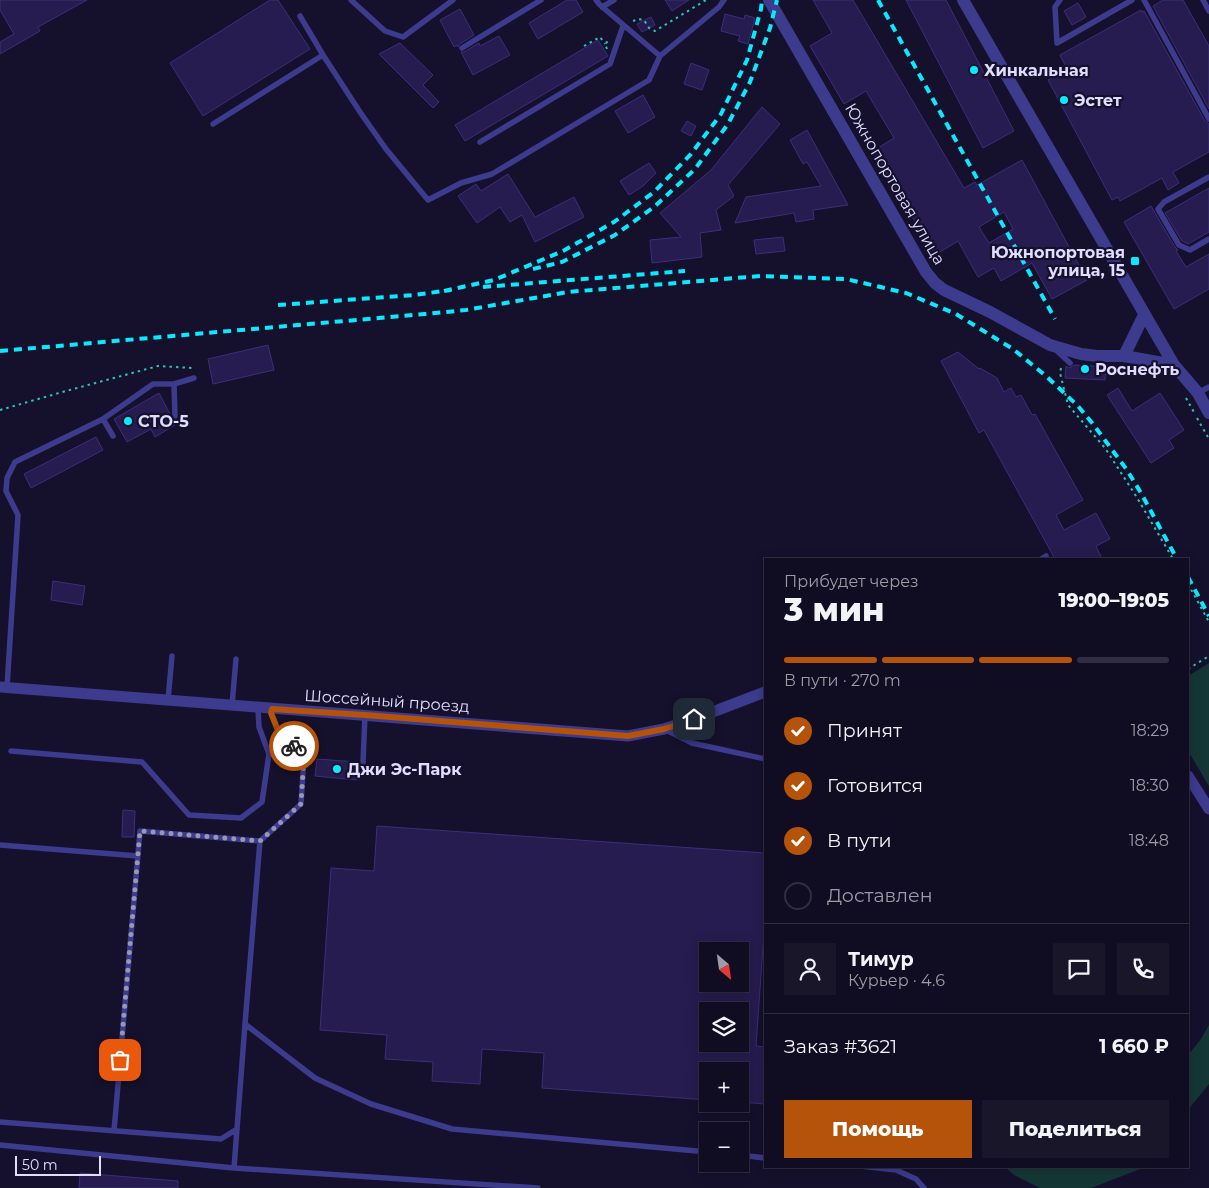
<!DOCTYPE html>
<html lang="ru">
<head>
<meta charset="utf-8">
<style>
	:root { --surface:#100d22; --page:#19162a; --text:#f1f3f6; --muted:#9c9ca5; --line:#302d40; --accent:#b45309 }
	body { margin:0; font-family:Montserrat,sans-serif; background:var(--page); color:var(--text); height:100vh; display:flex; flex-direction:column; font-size:19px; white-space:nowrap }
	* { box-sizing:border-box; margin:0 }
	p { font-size:16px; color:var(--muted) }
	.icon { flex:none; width:28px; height:28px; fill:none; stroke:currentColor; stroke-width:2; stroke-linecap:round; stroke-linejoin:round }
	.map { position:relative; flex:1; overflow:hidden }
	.drawer { position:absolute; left:764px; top:558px; width:425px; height:610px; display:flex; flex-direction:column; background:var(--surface); border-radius:0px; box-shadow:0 2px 12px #0003,0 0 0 1px var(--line) }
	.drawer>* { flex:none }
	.needle { width:32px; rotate:151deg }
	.fabs { position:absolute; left:699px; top:942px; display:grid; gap:10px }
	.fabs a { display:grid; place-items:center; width:50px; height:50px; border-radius:0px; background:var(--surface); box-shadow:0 2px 12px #0003,0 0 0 1px var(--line); font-size:25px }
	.scale { position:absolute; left:15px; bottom:12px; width:86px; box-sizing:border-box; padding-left:5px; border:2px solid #e0ddff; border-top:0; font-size:14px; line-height:18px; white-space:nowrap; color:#e0ddff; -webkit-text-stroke:4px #15112d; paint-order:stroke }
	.pin { position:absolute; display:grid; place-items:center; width:42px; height:42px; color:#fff; margin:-21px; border-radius:10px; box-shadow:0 2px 8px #0006 }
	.courier { position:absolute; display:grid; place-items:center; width:50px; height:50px; margin:-25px; border:4px solid #b45309; border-radius:50%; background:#fff; color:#222; box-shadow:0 1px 6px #0007 }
	.summary em { font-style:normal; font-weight:800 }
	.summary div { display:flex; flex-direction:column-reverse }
	.summary { display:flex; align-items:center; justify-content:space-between; height:85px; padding:0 20px }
	h1 { font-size:32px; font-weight:800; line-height:38px }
	.bar { display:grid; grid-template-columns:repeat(4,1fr); gap:8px 5px; align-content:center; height:60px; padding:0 20px }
	.bar i { height:6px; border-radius:4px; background:var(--line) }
	.bar .selected { background:var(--accent) }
	.bar p { grid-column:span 4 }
	.line { display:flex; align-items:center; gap:12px; padding:0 20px; border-top:1px solid var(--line) }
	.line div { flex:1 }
	.round { display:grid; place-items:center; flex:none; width:52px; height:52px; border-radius:0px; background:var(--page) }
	ol { padding:0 20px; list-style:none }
	li { display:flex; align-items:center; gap:15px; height:55px }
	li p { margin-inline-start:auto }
	li .icon { padding:5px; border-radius:50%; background:var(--accent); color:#fff; stroke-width:4 }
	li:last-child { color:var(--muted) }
	li i { width:28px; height:28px; border:2px solid var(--line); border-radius:50% }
	.cta { display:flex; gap:10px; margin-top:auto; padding:10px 20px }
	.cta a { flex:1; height:58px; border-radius:0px; background:var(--accent); color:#fff; font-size:20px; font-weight:800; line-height:58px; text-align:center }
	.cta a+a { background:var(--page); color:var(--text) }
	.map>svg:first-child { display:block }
	.green { fill:#143735 }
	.building { fill:#261c4f; stroke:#3c2e7b; fill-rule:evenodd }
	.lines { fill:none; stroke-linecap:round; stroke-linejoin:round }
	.path { stroke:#2ec2b7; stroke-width:2; stroke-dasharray:2.5 4; stroke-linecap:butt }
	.service { stroke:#3d3b8d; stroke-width:5.5 }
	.minor { stroke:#3d3b8d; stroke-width:11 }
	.tertiary { stroke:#3d3b8d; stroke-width:12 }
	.rail { stroke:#09eaff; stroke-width:4; stroke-dasharray:8 6; stroke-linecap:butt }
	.done { stroke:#9996b6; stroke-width:5; stroke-dasharray:0 9 }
	.route { stroke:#b45309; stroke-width:6 }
	.poi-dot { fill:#09eaff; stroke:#15112d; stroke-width:2 }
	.labels { text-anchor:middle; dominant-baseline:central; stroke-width:4.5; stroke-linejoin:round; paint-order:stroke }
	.poi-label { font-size:16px; font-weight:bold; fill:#e0ddff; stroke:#15112d; text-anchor:start }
	.street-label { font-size:16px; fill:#e0ddff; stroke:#15112d }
</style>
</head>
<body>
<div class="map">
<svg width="1209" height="1188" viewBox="0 0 1209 1188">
	<rect width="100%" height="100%" fill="#15112d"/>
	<!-- green -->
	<path class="green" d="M1209,663v123l-21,-35v-75z
		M1209,1025v59l-18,22 -3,8v-59l13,-16z
		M1008,1166h140l-57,22h-51l-26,-13 -8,-7z"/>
	<!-- building -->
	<path class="building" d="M0,0h87l-49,27 2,4 -40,23v-12l14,-8 -14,-24z
		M270,0h8l32,49 -107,67 -33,-53z
		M567,0h9l7,12 -45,27 -9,-16z
		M665,0h24l-17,11z
		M813,0h40l111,188 11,-6 2,3 45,-25 65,120 -35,19 -20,-36 -31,18 -7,-13 -16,9 -20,-36 -23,14 -62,-104 21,-13 -28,-47 -22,13 -34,-58 22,-13zM1004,212l9,17 -24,14 -10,-16z
		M906,0h40l68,131 -31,17z
		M1163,0h20l26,46v63l-56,-103z
		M1078,3l8,14 -14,8 -8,-14z
		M460,9l14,26 -14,9 -2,3 -1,-2 -3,2 -14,-27z
		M1141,10l1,2 2,-1 61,110 4,3v28l-36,20 6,11 -11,7 -6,-12 -42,23 -2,-4 -6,3 -64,-120 19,-11 -7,-14z
		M725,14l19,5 1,-4 10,3 -7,26 -10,-3 2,-5 -19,-5z
		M651,17l4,8 -13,7 -5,-8z
		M499,36l11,19 -37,20 -12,-23h3l15,-9 1,3z
		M598,40l10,16 -143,85 -10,-16z
		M400,43l33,32 -10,10 16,17 -6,6 -54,-54z
		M691,63l18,7 -7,20 -18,-6z
		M643,95l12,22 -27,16 -13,-22z
		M762,107l18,17 -52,61 6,11 -18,14 5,20 -21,3 2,24 -50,6 -2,-23 31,-3 -21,-24 51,-43z
		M687,121l9,5 -5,10 -10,-5z
		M807,130l41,75 -35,5 1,9 -18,3 -2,-9 -59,10 11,-26 75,-11 -14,-24 -4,2 -13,-24z
		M649,163l7,10 -13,13 -14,9 -9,-14z
		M508,174l27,43 39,-20 10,20 -49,25 -13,-27 -12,7 -10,-15 -23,16 -19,-27 18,-12 5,7z
		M1209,188v44l-21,12 -6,-3 -17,-28z
		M1151,206l24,41 3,3 -2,1 10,16 23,-13v35l-35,20 -50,-87z
		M783,237l2,14 -29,3 -2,-14z
		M268,345l6,25 -61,14 -5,-25z
		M958,352l21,17 1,-1 17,10 7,14 7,-4 5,9 5,-2 11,20 3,-1 48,86 -27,15 8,15 32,-17 14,26 -14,7 6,13h-47l-71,-129 -5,3 -38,-72z
		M1074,365l32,2 -1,13 -40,-2 1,-12 3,2z
		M1118,388l14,23 28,-18 24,37 -15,10 5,8 -23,15 -44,-68z
		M159,393l11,21 1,3 4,8 -20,12 -4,-8 -24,13 -13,-23z
		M96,437l7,13 -72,38 -7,-14z
		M53,581l32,5 -3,19 -31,-5z
		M317,759l41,3 -1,18 -42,-4z
		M123,810l12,1 -1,26h-12z
		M377,826l388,27v65l-9,128 9,1v57l-25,-2v-31h-32v29l-166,-12 2,-35 -62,-4 -2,35 -48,-3 1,-19 -48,-3 2,-24 -67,-5 11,-162 43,3zM708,951h32v33h-32zM708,1011h32v33h-32z
		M80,1173l98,8v7h-99z"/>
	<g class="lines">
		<!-- path -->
		<path class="path" d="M633,21l5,-2 6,1 5,8 6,3 51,-31
			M584,46l16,-9 5,7
			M607,49l-2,-5 3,-3
			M1061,368l-1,5 8,32 37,43 31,48 37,63
			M1186,398l9,16
			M0,410l66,-19 92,-25 34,2v2
			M1197,418l12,21
			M1188,584l21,38
			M1188,669l21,-13"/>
		<!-- service -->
		<path class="service" d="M351,0l34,31 18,6 50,-37
			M596,0l4,5 60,51 59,-49 5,-7
			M1060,0l-5,7 2,36 75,-43
			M1144,0l65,119
			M1203,0l6,11
			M602,7l12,-7
			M300,16l23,39
			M462,48l79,-48
			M213,124l110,-69 37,57 26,37 42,51 33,-17 31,-9 157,-94 11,-24
			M480,142l130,-78 13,-38
			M1209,177l-45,25 -6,7 21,36 11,5 19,-11
			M1056,350l14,13
			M174,384l20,-6
			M1198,393l11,-6
			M103,419l10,17
			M1041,559l5,-3
			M7,687l11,-172 -12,-24 1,-13 8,-16 88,-43 50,-35h21l1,32
			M168,700l4,-44
			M232,705l4,-46
			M272,709l-1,4 8,20 25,23 -3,48 -41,37 -15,183 70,54 56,26 81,25 256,23
			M666,730l26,13 73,16
			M11,751l131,11 47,53 52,3 21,-16 7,-48 -10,-27 -1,-19
			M363,763l2,-48
			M0,845l138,11
			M0,1122l221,17 16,-10
			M114,1131l26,-300 120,10
			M0,1145l234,23 304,20
			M740,1155l25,3
			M860,1166l36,4 20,9 8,9
			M234,1168l11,-144"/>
		<!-- minor -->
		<path class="minor" d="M0,687l628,49 36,-7 46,-16 55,-21
			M1188,776l21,33"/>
		<!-- tertiary -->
		<path class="tertiary" d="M769,0l157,272 9,11 9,7 46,22 60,33 31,9 16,2h27l50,9
			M963,0l211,365 24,28 11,20
			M1124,356l20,-41"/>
		<!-- rail -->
		<path class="rail" d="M878,0l177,319
			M533,269l29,-7 53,-27 39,-28 41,-38 33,-45 22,-42 20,-54 7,-28
			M483,287l202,-16
			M444,291l50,-11 69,-29 51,-29 40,-30 37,-38 30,-40 26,-54 14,-51 1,-9
			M278,305l136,-10 37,-5
			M0,351l425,-37 41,-4 102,-18 192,-16 86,3 60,14 50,21 57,35 33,27 32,30 15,18 34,46 14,23 36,66
			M1188,577l21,39"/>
	</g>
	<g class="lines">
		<!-- done -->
		<path class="done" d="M120,1060l20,-229 120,10 41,-37 3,-48 -10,-10"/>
		<!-- route -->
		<path class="route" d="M294,746l-15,-13 -8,-20 1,-4 93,6 263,21 36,-7 30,-10"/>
	</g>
	<!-- markers -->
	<g class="poi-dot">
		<circle cx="974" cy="70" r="5"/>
		<circle cx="1064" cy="100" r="5"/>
		<rect x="1130" y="256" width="10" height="10" rx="2.5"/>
		<circle cx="1085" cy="369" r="5"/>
		<circle cx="128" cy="421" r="5"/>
		<circle cx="337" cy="769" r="5"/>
	</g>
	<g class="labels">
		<!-- poi labels -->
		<g class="poi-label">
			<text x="984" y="70">Хинкальная</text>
			<text x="1074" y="100">Эстет</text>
			<text x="1125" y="252" text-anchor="end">Южнопортовая<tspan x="1125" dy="18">улица, 15</tspan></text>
			<text x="1095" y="369">Роснефть</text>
			<text x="138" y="421">СТО-5</text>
			<text x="347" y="769">Джи Эс-Парк</text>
		</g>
		<!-- street labels -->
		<g class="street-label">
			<text transform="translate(895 184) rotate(60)">Южнопортовая улица</text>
			<text transform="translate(387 701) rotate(4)">Шоссейный проезд</text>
		</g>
	</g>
</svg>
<div class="fabs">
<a><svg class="needle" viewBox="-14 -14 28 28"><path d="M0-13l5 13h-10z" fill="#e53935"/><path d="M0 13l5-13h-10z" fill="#9c9ca5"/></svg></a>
<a><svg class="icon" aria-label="layers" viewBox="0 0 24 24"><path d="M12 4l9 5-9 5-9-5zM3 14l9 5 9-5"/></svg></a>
<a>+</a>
<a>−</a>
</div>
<div class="scale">50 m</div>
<div class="pin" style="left:120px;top:1060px;background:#ea580c"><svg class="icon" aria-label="bag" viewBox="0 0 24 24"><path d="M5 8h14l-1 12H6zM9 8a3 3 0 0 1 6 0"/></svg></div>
<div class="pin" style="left:694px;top:719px;background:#1f2937"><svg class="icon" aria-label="home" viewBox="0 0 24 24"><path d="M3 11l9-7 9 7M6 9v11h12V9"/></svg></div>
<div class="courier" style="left:294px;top:746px"><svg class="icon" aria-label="bike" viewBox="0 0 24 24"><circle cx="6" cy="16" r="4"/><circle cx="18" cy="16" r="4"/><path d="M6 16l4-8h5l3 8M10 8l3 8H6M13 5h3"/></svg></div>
<section class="drawer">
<div class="summary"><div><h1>3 мин</h1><p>Прибудет через</p></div><em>19:00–19:05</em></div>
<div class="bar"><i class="selected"></i><i class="selected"></i><i class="selected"></i><i></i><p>В пути · 270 m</p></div>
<ol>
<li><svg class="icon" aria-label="check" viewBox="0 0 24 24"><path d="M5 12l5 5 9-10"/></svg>Принят<p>18:29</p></li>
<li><svg class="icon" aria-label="check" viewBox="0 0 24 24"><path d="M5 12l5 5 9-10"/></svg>Готовится<p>18:30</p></li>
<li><svg class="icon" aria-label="check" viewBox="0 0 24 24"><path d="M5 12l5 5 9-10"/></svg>В пути<p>18:48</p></li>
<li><i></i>Доставлен</li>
</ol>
<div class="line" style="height:90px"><a class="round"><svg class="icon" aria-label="person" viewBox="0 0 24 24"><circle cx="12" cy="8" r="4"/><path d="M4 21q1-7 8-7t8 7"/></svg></a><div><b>Тимур</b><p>Курьер · 4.6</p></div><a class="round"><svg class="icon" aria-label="chat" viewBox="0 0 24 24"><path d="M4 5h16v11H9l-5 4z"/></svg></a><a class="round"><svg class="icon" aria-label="phone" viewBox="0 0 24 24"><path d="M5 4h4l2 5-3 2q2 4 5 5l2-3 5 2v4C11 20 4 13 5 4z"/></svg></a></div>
<div class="line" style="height:65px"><div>Заказ #3621</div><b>1 660 ₽</b></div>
<div class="cta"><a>Помощь</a><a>Поделиться</a></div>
</section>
</div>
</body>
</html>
